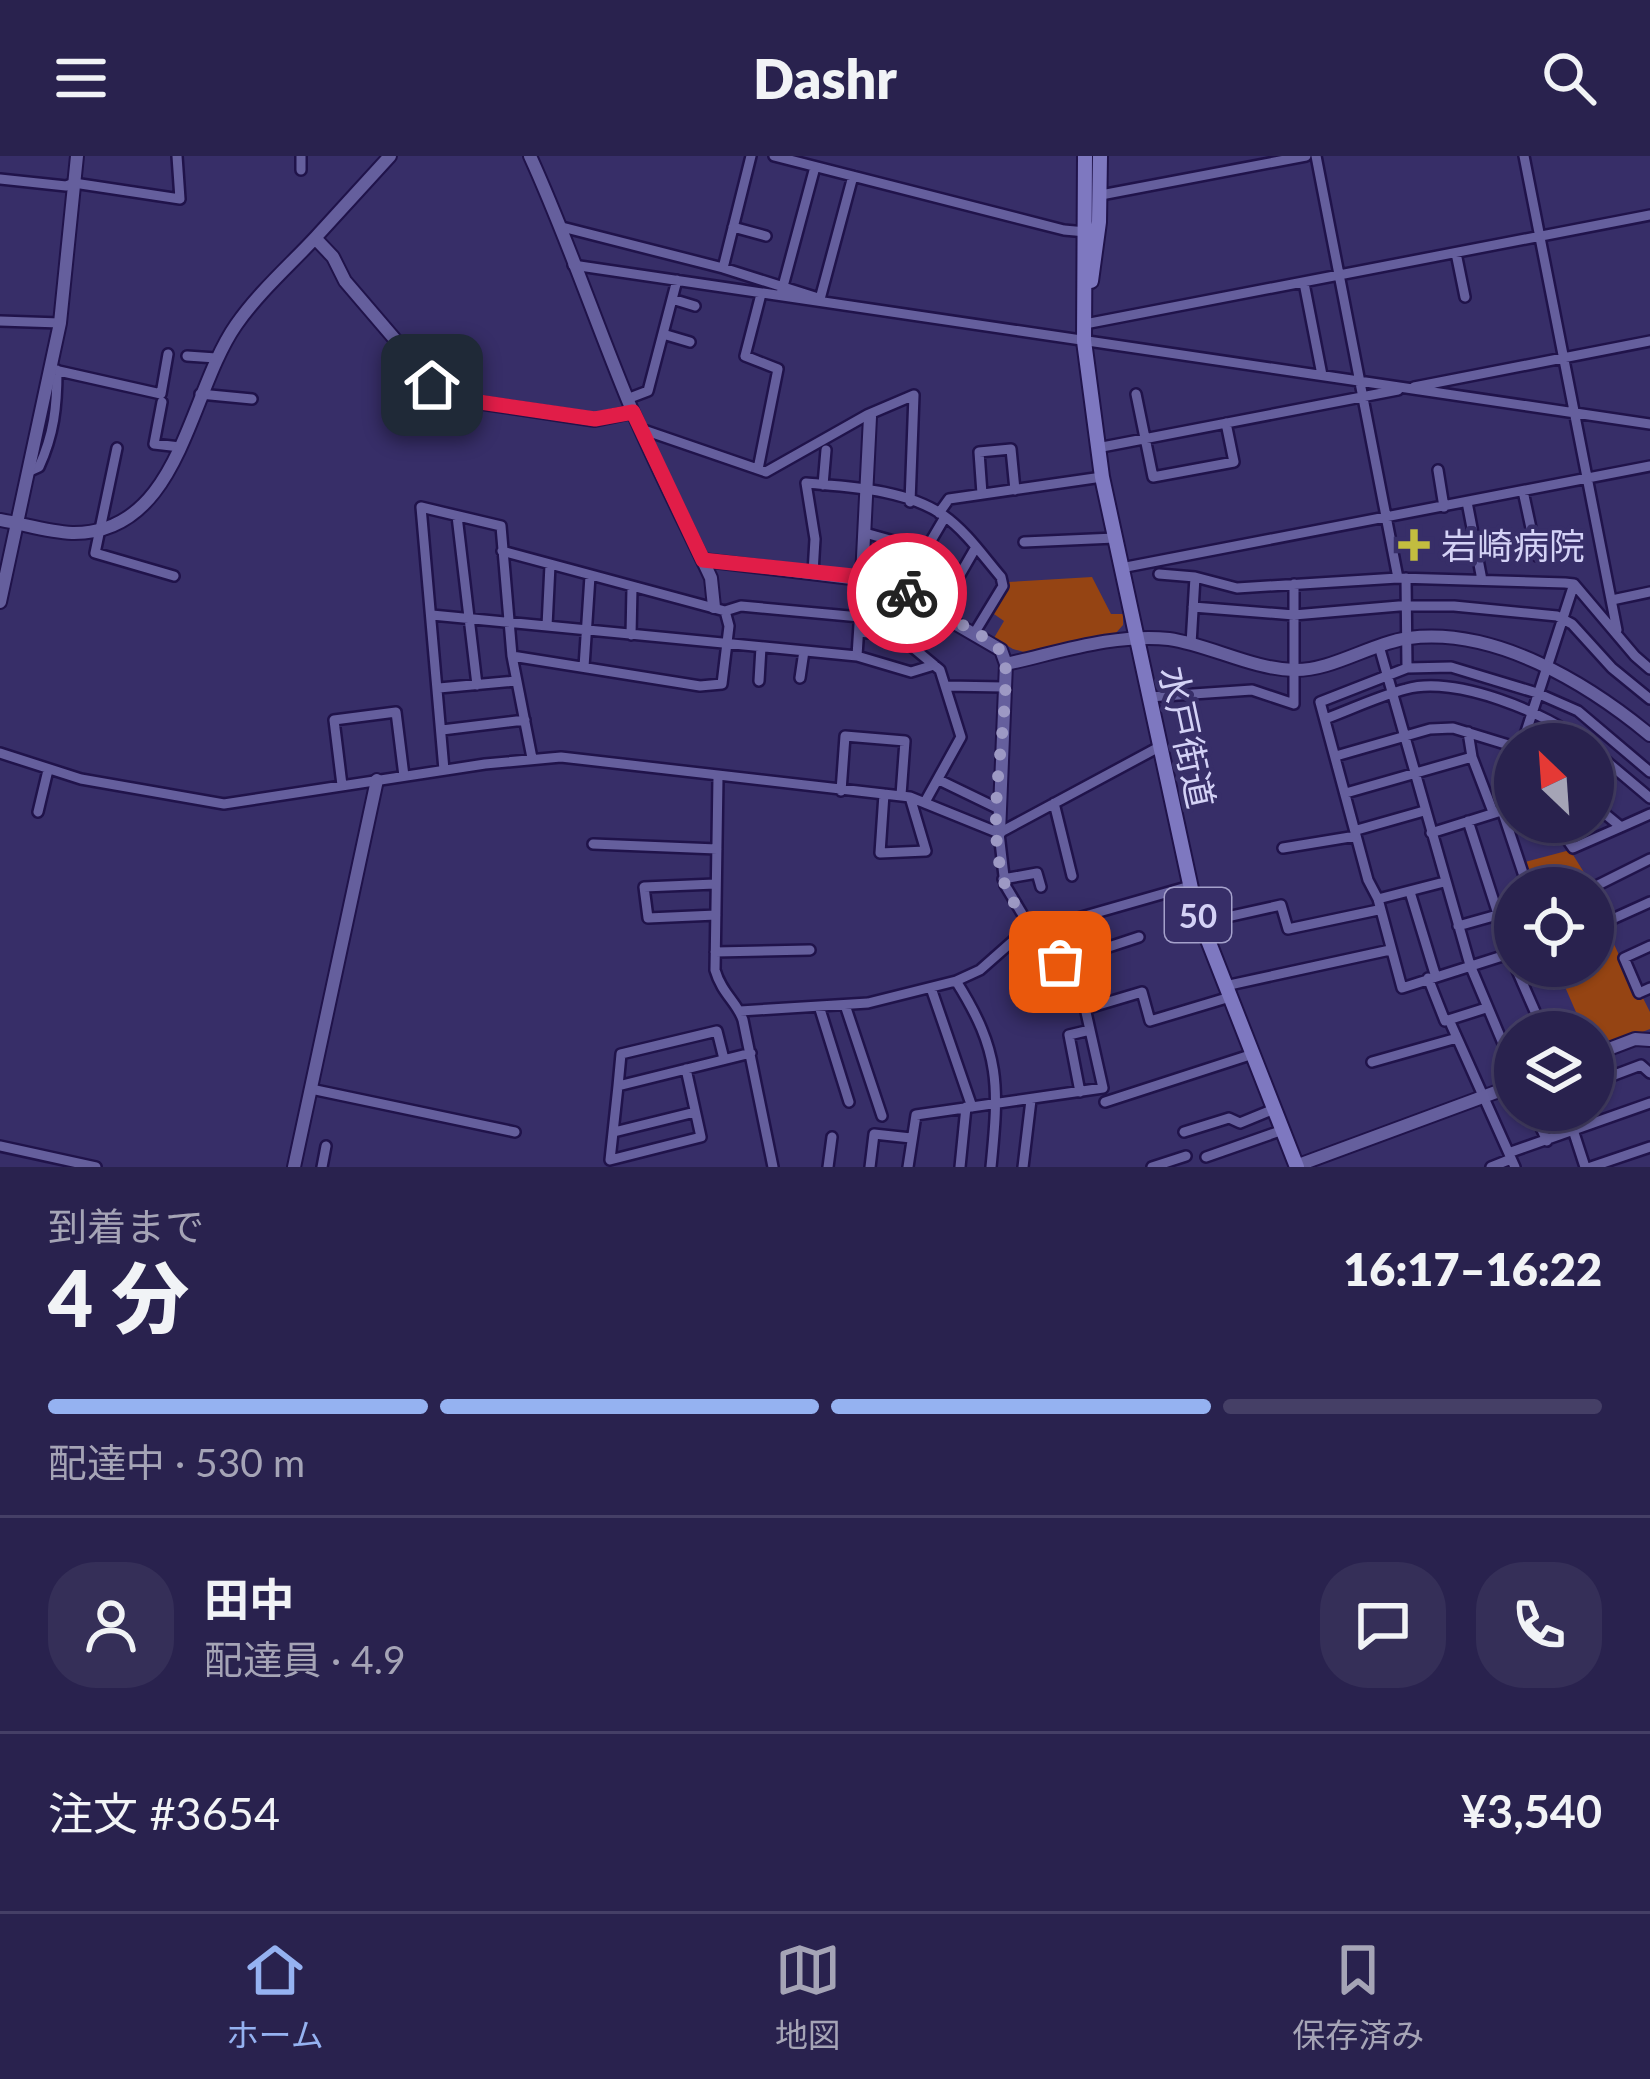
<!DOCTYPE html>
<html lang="ja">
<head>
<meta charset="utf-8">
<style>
	:root { --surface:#29224e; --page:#352f58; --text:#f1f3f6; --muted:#a5a4b6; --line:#453f66; --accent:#95b2f1 }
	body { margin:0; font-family:Lato,"Noto Sans JP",sans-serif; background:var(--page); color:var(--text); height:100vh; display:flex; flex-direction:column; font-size:45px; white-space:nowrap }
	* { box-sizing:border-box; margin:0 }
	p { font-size:39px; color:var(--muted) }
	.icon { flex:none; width:66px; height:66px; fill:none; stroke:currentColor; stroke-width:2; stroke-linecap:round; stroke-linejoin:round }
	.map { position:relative; height:1011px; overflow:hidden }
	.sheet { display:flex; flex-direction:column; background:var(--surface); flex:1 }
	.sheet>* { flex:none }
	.needle { width:78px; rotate:335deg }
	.buttons { position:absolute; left:1494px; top:567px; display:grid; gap:24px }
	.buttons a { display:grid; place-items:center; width:120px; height:120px; border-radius:50%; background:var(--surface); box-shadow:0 3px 9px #0004,0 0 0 3px var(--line); font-size:60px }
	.pin { position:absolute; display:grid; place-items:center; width:102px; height:102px; color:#fff; margin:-51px; border-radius:24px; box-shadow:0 6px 18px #0006 }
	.courier { position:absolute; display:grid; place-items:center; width:120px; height:120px; margin:-60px; border:9px solid #e11d48; border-radius:50%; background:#fff; color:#222; box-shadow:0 3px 15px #0007 }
	.summary em { font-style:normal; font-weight:800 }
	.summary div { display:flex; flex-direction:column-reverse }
	.summary { display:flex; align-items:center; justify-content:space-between; height:204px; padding:0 48px }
	h1 { font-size:78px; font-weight:800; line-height:90px }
	.bar { display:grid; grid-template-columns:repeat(4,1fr); gap:18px 12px; align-content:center; height:144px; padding:0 48px }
	.bar i { height:15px; border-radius:9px; background:var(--line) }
	.bar .active { background:var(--accent) }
	.bar p { grid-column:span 4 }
	.line { display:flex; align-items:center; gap:30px; padding:0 48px; border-top:3px solid var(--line) }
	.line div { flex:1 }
	.round { display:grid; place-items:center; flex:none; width:126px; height:126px; border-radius:48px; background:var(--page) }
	header { display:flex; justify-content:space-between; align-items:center; height:156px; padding:0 48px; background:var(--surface); font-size:54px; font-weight:800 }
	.tabs { display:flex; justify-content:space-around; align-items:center; height:168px; border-top:3px solid var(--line); background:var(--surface); font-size:33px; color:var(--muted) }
	.tabs a { display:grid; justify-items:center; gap:6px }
	.tabs .active { color:var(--accent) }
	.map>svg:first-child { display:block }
	.green { fill:#954413 }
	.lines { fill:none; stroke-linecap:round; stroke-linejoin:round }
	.street-casing { stroke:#20134a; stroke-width:14 }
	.secondary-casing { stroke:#20134a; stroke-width:16 }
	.primary-casing { stroke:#20134a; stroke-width:18 }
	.street { stroke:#655f9d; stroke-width:9 }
	.secondary { stroke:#655f9d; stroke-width:12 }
	.primary { stroke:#7e78c0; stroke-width:14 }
	.done { stroke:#9d99c4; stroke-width:12; stroke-dasharray:0 21.6 }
	.route { stroke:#e11d48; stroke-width:15 }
	.poi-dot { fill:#c2bd3f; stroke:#372e68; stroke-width:4.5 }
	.labels { text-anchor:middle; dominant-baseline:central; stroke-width:9; stroke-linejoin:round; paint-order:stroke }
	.shield { fill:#372e68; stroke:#a5a1cb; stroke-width:3 }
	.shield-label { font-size:33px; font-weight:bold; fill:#d4d2f6 }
	.poi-label { font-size:36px; fill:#d4d2f6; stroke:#372e68; text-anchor:start }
	.street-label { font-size:36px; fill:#d4d2f6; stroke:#372e68 }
</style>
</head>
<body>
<header><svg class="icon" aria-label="menu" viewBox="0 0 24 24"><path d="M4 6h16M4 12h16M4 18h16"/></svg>Dashr<svg class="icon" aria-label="search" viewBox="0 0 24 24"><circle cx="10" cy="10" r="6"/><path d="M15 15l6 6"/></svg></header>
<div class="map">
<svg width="1650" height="1011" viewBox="0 0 1650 1011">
	<rect width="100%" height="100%" fill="#372e68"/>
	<!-- green -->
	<path class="green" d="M1092,421l19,37h12v11l-7,8 -85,21 -18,-5 -19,-11 10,-17 -13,-9 17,-30z
		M1570,694l20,32 -4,2 2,4h-54l-9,-26z
		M1593,743l46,99h4l7,14v17l-51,20 -6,-4v-13h-7l-4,-6 -26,-60h37z"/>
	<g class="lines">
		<!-- street casing -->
		<g class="street-casing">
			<path id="street" d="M301,0v14
				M774,0l290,74 22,2
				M1316,0l82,422
				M1524,0l93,474
				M0,23l66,7 8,-3 106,16 -3,-43
				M1101,39l205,-39
				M562,71l161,41 92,29
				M733,71l33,9
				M1456,97l9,44
				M573,109l1077,159
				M723,112l28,-112
				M1304,127l18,92
				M782,134l33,-123
				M672,143l23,7
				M820,143l33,-123
				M0,165l60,2
				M1085,168l565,-109
				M663,178l27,8
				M187,200l29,2
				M50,213l111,25 7,-40
				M1414,231l236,-46
				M200,238l52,5
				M1136,238l17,83 81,-15 -8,-39
				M627,243l21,-8 29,-111
				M162,246l-8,42 26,3
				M641,273l125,43 101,-57 47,-20 -4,107
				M117,292l-22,105 79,23
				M1097,292l301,-58
				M758,313l20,-100 -33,-13 16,-62
				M1438,314l6,37
				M28,316l11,-5c15,-33 18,-60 18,-97
				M823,329l3,-35
				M1523,335l14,65
				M982,338l-3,-42 32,-3 4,41
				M1467,346l15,78
				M939,357l10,-14 153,-22
				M457,360l20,169
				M865,377l61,17
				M1024,386l91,-4
				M502,395l223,60 16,-5 119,11
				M1121,412l529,-102
				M813,417l2,-34 -9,-56c43,4 99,6 137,32 23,16 40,41 58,62l2,9 -28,46
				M1159,418l36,3
				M1406,422l1,90
				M902,434l43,-73
				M1612,444l38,-8
				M1193,451l101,8 105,-9h55l103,10 15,8 40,44 38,31
				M939,455l37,-64
				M432,459l425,41 54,16 23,-7
				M547,470l3,-61
				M859,476l40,4 41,34 21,67 -36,65
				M631,479l1,-47
				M1191,488l4,-67 42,11 161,-10 167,5 9,1 61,72 15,13
				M1379,490l91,319 45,107
				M512,500l188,30 22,-2 7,-58 -4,-15
				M857,500l5,-79
				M584,511l6,-91
				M800,522l4,-27
				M759,525l2,-34
				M946,530l58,1
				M439,532l77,-7
				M1149,541l103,-7 42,14v-120
				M1325,563c27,-10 54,-23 81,-30 49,-14 142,24 179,55
				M442,574l83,-10
				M1468,576l4,25 21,55
				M1522,588l52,-160
				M1593,594l57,48
				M0,597l81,26 143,25 261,-40 76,-7 349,40 89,36 160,-86
				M1336,600l94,-27 23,-1 62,19
				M444,614l-23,-263 80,19 11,130 20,102
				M1515,615l-12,42 25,75
				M718,621l-3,193c7,24 22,32 28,50l30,147
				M939,624l60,29
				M342,629l-8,-65 62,-8 8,64
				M841,635l4,-55 60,5 -4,54
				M1346,637l126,-36
				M884,638l-4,59 46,-2 -16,-54
				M1054,647l18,73
				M1593,648l28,23 29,-13
				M38,656l10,-42
				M1468,665l30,93
				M1555,666l18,26 48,-21
				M1357,674l67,-19
				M1431,677l67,-21
				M593,688l124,5
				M1283,692l73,-12
				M1003,723l34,-6 4,14
				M1444,726l-66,17 24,89 113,-36
				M715,728l-71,3 4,31 68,-3
				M1592,732l58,-29
				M1593,734l15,31 42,-19
				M1410,736l25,82
				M1378,743l-10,-19 -48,-178 87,-34 44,-1 86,26 41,18 72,61
				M1200,767l81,-18 7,24 90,-19
				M1458,770l57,-16
				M1036,774l154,-44
				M1650,790l-26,12 15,35 11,-5
				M715,796l95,-2
				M1060,807l79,-26
				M1515,810l29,66
				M1428,822l17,43 41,-13
				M956,825c45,71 43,105 35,186
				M1225,830l165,-36
				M931,832l41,119
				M845,849l37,111
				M819,850l30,96
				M1085,853l57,-17 8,29 80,-24
				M740,855l128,-8 88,-22 24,-11 43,-38 4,-10 -22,-37 -6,-52
				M1450,866l65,145
				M1576,876h7
				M724,903l-7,-28 -96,23 -3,32 133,-33
				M1372,906l85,-24
				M1593,927l48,-18 9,8
				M618,930l-8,74 91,-23 -15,-68
				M311,933l204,43
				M1080,936l-11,-57 21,-5
				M1105,946l148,-48
				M1533,954l14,31
				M614,976l81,-20
				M1184,976l45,-14 11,5 34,-14
				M1574,977l11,34
				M0,990l96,21
				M1511,996l139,-49
				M1206,1001l77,-27
				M322,1011l4,-21
				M828,1011l4,-30
				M870,1011l4,-33 37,4
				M908,1011l8,-52 187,-27 -22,-98 -54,-68
				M960,1011l6,-60
				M1023,1011l8,-67
				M1152,1011l34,-11
				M1491,1011l20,-8
				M1591,1011l59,-20"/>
		</g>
		<!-- secondary casing -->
		<g class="secondary-casing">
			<path id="secondary" d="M530,0c37,81 65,165 99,247 25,60 55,117 82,175l3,29
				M315,82l18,19 12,24 95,111 28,9 127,19 38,-8
				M0,364c24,4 48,12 72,13 108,2 116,-139 164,-208 23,-33 53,-59 80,-88 25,-27 49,-54 74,-81
				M703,404l181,22 117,68 5,14 -7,169
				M862,421l8,-160
				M0,446l60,-279 17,-167
				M1006,508c51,-11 109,-31 163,-25 41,6 83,30 125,31 38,1 77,-27 115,-32 86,-11 178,45 241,97
				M1593,899l42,-16 15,1
				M1296,1010l219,-81
				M294,1011l83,-387"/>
		</g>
		<!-- primary casing -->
		<g class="primary-casing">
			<path id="primary" d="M1085,0l-1,185 18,136 93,430 102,260
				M1091,125l8,-59 1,-66"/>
		</g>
		<!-- street -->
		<use href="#street" class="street"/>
		<!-- secondary -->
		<use href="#secondary" class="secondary"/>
		<!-- primary -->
		<use href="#primary" class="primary"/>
	</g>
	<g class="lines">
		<!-- done -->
		<path class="done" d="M907,437l87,50 11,14c5,69 -21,155 -2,222 10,32 38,57 57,83"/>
		<!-- route -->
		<path class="route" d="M432,229l20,13 143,21 38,-7 70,148 169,18 35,15"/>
	</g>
	<!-- markers -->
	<path class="poi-dot" d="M1408 371h12v12h12v12h-12v12h-12v-12h-12v-12h12z"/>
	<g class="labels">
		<!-- shield labels -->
		<rect class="shield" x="1165" y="732" width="66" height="54" rx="9"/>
		<g class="shield-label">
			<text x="1198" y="759">50</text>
		</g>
		<!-- poi labels -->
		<g class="poi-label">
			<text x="1441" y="389">岩崎病院</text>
		</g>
		<!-- street labels -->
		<g class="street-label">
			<text transform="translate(1188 581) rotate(78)">水戸街道</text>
		</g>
	</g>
</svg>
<div class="buttons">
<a><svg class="needle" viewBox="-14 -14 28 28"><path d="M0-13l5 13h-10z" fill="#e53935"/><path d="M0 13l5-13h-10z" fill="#a5a4b6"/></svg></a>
<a><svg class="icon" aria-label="locate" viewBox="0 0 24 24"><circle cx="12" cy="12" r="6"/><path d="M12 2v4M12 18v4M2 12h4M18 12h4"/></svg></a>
<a><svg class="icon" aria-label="layers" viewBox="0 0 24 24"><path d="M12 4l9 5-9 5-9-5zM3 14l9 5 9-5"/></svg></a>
</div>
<div class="pin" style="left:1060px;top:806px;background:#ea580c"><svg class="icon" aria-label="bag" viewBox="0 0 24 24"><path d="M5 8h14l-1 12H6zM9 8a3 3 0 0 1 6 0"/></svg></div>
<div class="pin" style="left:432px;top:229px;background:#1f2937"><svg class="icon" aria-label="home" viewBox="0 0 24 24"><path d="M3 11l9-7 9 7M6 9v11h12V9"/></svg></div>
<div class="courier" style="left:907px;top:437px"><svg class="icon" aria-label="bike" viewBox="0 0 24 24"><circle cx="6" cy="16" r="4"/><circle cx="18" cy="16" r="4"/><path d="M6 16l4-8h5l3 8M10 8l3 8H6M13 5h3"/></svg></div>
</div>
<section class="sheet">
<div class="summary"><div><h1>4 分</h1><p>到着まで</p></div><em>16:17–16:22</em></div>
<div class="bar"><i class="active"></i><i class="active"></i><i class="active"></i><i></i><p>配達中 · 530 m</p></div>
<div class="line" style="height:216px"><a class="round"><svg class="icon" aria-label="person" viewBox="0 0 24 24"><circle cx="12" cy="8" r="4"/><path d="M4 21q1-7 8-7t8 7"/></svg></a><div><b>田中</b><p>配達員 · 4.9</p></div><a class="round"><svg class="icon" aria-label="chat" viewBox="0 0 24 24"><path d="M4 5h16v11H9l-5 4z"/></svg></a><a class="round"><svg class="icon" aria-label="phone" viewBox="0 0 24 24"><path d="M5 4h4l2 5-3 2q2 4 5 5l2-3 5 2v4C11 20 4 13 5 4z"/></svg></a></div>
<div class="line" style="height:156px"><div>注文 #3654</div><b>¥3,540</b></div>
</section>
<nav class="tabs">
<a class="active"><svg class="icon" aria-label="home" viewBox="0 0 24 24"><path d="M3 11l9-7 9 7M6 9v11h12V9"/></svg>ホーム</a>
<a><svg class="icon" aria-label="map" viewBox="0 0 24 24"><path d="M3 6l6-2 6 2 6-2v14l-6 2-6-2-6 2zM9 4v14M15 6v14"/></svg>地図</a>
<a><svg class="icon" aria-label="saved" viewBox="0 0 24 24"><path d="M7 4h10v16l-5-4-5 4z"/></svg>保存済み</a>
</nav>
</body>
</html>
